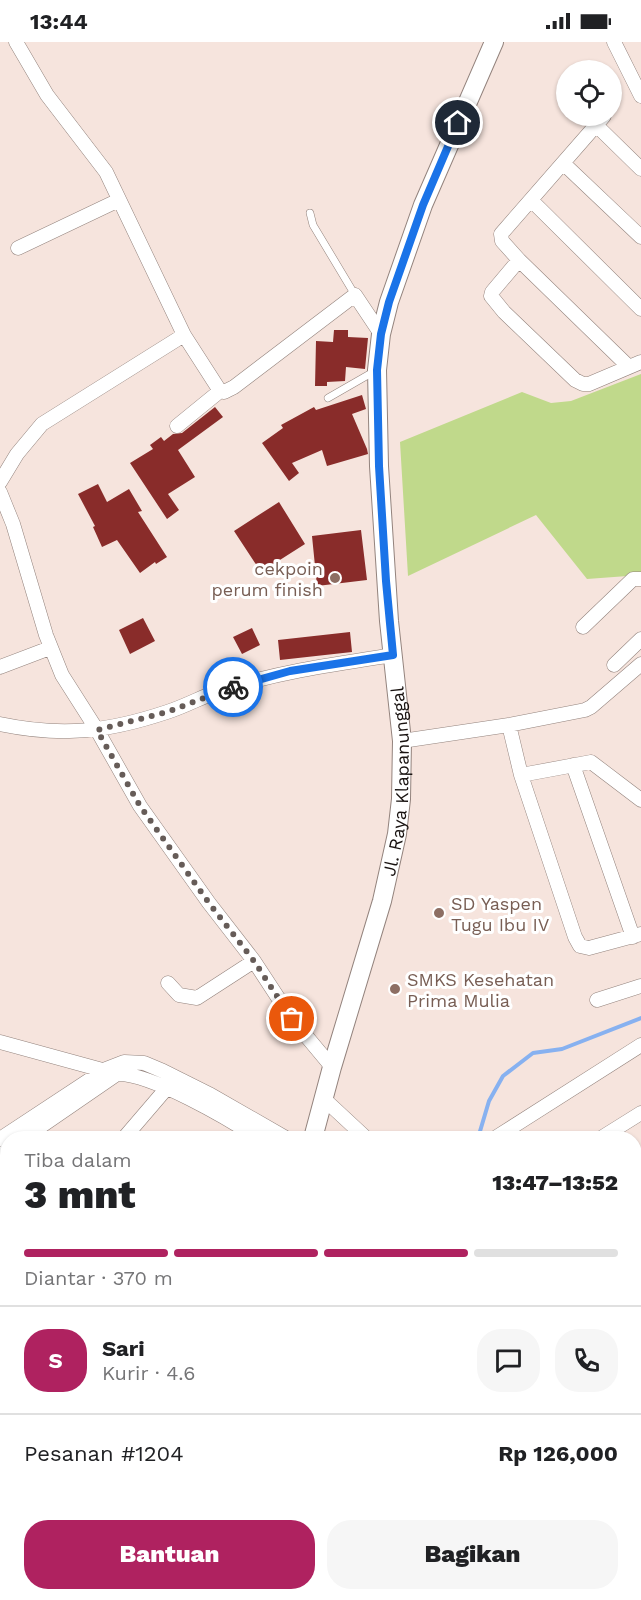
<!DOCTYPE html>
<html lang="id">
<head>
<meta charset="utf-8">
<style>
	:root { --surface:#fff; --page:#f6f6f6; --text:#202124; --muted:#757577; --line:#e0e0e0; --accent:#af2260 }
	body { margin:0; font-family:"Work Sans",sans-serif; background:var(--page); color:var(--text); height:100vh; display:flex; flex-direction:column; font-size:22px; white-space:nowrap }
	* { box-sizing:border-box; margin:0 }
	p { font-size:20px; color:var(--muted) }
	.icon { flex:none; width:33px; height:33px; fill:none; stroke:currentColor; stroke-width:2; stroke-linecap:round; stroke-linejoin:round }
	.map { position:relative; flex:1; overflow:hidden }
	.sheet { position:absolute; left:0px; top:1089px; width:642px; height:470px; display:flex; flex-direction:column; background:var(--surface); border-radius:24px 24px 0 0; box-shadow:0 2px 4px #0004 }
	.sheet>* { flex:none }
	.buttons { position:absolute; left:556px; top:18px; display:grid; gap:12px }
	.buttons a { display:grid; place-items:center; width:66px; height:66px; border-radius:50%; background:var(--surface); box-shadow:0 2px 4px #0004; font-size:30px }
	.pin { position:absolute; display:grid; place-items:center; width:51px; height:51px; color:#fff; margin:-26px; border:3px solid #fff; border-radius:50%; box-shadow:0 2px 6px #0007 }
	.courier { position:absolute; display:grid; place-items:center; width:60px; height:60px; margin:-30px; border:4px solid #1a73e8; border-radius:50%; background:#fff; color:#222; box-shadow:0 2px 8px #0007 }
	.summary em { font-style:normal; font-weight:800 }
	.summary div { display:flex; flex-direction:column-reverse }
	.summary { display:flex; align-items:center; justify-content:space-between; height:102px; padding:0 24px }
	h1 { font-size:39px; font-weight:800; line-height:45px }
	.bar { display:grid; grid-template-columns:repeat(4,1fr); gap:9px 6px; align-content:center; height:72px; padding:0 24px }
	.bar i { height:8px; border-radius:4px; background:var(--line) }
	.bar .current { background:var(--accent) }
	.bar p { grid-column:span 4 }
	.line { display:flex; align-items:center; gap:15px; padding:0 24px; border-top:2px solid var(--line) }
	.line div { flex:1 }
	.round { display:grid; place-items:center; flex:none; width:63px; height:63px; border-radius:24px; background:var(--page) }
	.primary-button { display:flex; gap:12px; margin-top:auto; padding:12px 24px }
	.primary-button a { flex:1; height:69px; border-radius:24px; background:var(--accent); color:#fff; font-size:24px; font-weight:800; line-height:69px; text-align:center }
	.primary-button a+a { background:var(--page); color:var(--text) }
	.status { display:flex; justify-content:space-between; align-items:center; height:42px; padding:0 30px; background:var(--surface); direction:ltr }
	.status svg { height:16px; fill:currentColor }
	.map>svg:first-child { display:block }
	.green { fill:#c0d98b }
	.lines { fill:none; stroke-linecap:round; stroke-linejoin:round }
	.stream { stroke:#87b1f0; stroke-width:4 }
	.building { fill:#892c2a }
	.service-casing { stroke:#93837d; stroke-width:8 }
	.minor-casing { stroke:#93837d; stroke-width:15 }
	.tertiary-casing { stroke:#93837d; stroke-width:20 }
	.service { stroke:#fff; stroke-width:7 }
	.minor { stroke:#fff; stroke-width:14 }
	.tertiary { stroke:#fff; stroke-width:18 }
	.done { stroke:#665c58; stroke-width:6; stroke-dasharray:0 10.8 }
	.route { stroke:#1a73e8; stroke-width:8 }
	.education-dot { fill:#8d6e63; stroke:#fff; stroke-width:2 }
	.labels { text-anchor:middle; dominant-baseline:central; stroke-width:6; stroke-linejoin:round; paint-order:stroke }
	.education-label { font-size:18px; fill:#785e54; stroke:#fff; text-anchor:start }
	.street-label { font-size:18px; fill:#181210; stroke:#fff }
</style>
</head>
<body>
<div class="status"><b>13:44</b><svg viewBox="0 0 49 12"><path d="M0 12V9h3v3zM5 12V6h3v6zM10 12V3h3v9zM15 12V0h3v12zM26 1h20v11H26zM47 4h2v5h-2z"/></svg></div>
<div class="map">
<svg width="641" height="1558" viewBox="0 0 641 1558">
	<rect width="100%" height="100%" fill="#f6e4dd"/>
	<!-- green -->
	<path class="green" d="M641,332v201l-54,4 -51,-64 -128,61 -8,-134 122,-50 29,11 20,-2z"/>
	<g class="lines">
		<!-- stream -->
		<path class="stream" d="M478,1096l11,-37 14,-25 30,-23 29,-4 79,-31
			M219,1558l10,-7"/>
	</g>
	<!-- building -->
	<path class="building" d="M334,288h14v7l20,1 -3,31 -19,-2 -1,14 -18,1v4h-12l1,-45 17,1z
		M362,353l4,14 -14,5 15,35 1,5 -41,12 -5,-16 -30,13 7,10 -10,8 -27,-38 21,-15 -2,-3 33,-18 2,3z
		M215,365l8,10 -45,33 17,27 -27,17 11,16 -12,9 -37,-56 23,-14 -3,-4 11,-8 3,4 9,-7 9,-1z
		M98,442l9,18 22,-13 13,22 -4,1 29,45 -11,7 -1,-2 -15,11 -23,-33 -15,7 -9,-20 2,-1 -17,-32z
		M279,460l26,42 -44,28 -27,-41z
		M361,488l6,50 -50,6 -5,-50z
		M143,576l12,23 -25,13 -11,-24z
		M252,586l8,17 -18,9 -9,-17z
		M350,590l2,20 -72,8 -2,-20z"/>
	<g class="lines">
		<!-- service casing -->
		<g class="service-casing">
			<path id="service" d="M310,171l3,12 42,70
				M328,356l47,-27
				M634,1352l7,7"/>
		</g>
		<!-- minor casing -->
		<g class="minor-casing">
			<path id="minor" d="M16,0l31,53 59,77 78,163 36,56 4,1 10,-5 121,-92 26,39
				M614,0l27,54
				M604,74l-103,118 1,7 17,19 -27,32 -1,4 13,16 71,68 8,4h6l52,-22
				M596,83l45,44
				M563,121l78,74
				M531,158l110,109
				M18,206l101,-48
				M519,218l110,107
				M177,384l43,-35
				M0,440l17,-28 25,-30 142,-89
				M0,450l13,32 33,111 16,40 35,55 43,76 69,97 45,58 38,58 40,48
				M583,585l50,-48h8
				M614,623l27,-26
				M0,625l50,-19
				M0,682c62,13 107,8 167,-12 19,-6 36,-16 55,-22 56,-18 113,-26 171,-35
				M509,683l12,50 54,162 5,9 9,2 52,-14
				M402,699l107,-16 76,-15 6,-3 50,-43
				M573,723l60,172
				M521,733l70,-13 50,38
				M168,941l11,12 18,3 57,-37
				M597,958l44,-14
				M0,1000l117,32c34,-1 112,45 141,64
				M324,1057l42,39
				M24,1096l93,-64
				M124,1096l42,-49
				M495,1096l146,-93
				M601,1096l40,-25
				M0,1097l106,-70 18,-7 20,1 19,8 48,24 75,43
				M0,1113l8,-5
				M634,1143l7,-4
				M0,1187l8,-5
				M634,1213l7,-4
				M0,1263l8,-5
				M634,1277l7,6
				M0,1296l8,-15
				M634,1373l7,7
				M0,1468l8,9
				M634,1486l7,-4
				M277,1551l5,7
				M345,1551l5,7
				M413,1551l6,7
				M482,1551l4,7
				M368,1558l11,-7
				M521,1558l11,-7"/>
		</g>
		<!-- tertiary casing -->
		<g class="tertiary-casing">
			<g id="tertiary">
				<path id="s1" d="M313,1096l19,-71 50,-166 15,-67 4,-35 1,-58 -13,-120 -10,-155 -2,-96 4,-36 8,-32 34,-97 71,-163"/>
				<path d="M58,1558l6,-7"/>
			</g>
		</g>
		<!-- service -->
		<use href="#service" class="service"/>
		<!-- minor -->
		<use href="#minor" class="minor"/>
		<!-- tertiary -->
		<use href="#tertiary" class="tertiary"/>
	</g>
	<g class="lines">
		<!-- done -->
		<path class="done" d="M233,645l-66,25 -70,18 43,76 69,97 45,58 38,58"/>
		<!-- route -->
		<path class="route" d="M233,645l57,-16 103,-16 -7,-74 -7,-115 -2,-96 4,-36 8,-32 34,-97 35,-82"/>
	</g>
	<!-- markers -->
	<g class="education-dot">
		<circle cx="335" cy="536" r="6"/>
		<circle cx="439" cy="871" r="6"/>
		<circle cx="395" cy="947" r="6"/>
	</g>
	<g class="labels">
		<!-- education labels -->
		<g class="education-label">
			<text x="323" y="526" text-anchor="end">cekpoin<tspan x="323" dy="21">perum finish</tspan></text>
			<text x="451" y="861">SD Yaspen<tspan x="451" dy="21">Tugu Ibu IV</tspan></text>
			<text x="407" y="937">SMKS Kesehatan<tspan x="407" dy="21">Prima Mulia</tspan></text>
		</g>
		<!-- street labels -->
		<g class="street-label">
			<text stroke="none"><textPath href="#s1" startOffset="368">Jl. Raya Klapanunggal</textPath></text>
		</g>
	</g>
</svg>
<div class="buttons">
<a><svg class="icon" aria-label="locate" viewBox="0 0 24 24"><circle cx="12" cy="12" r="6"/><path d="M12 2v4M12 18v4M2 12h4M18 12h4"/></svg></a>
</div>
<div class="pin" style="left:292px;top:977px;background:#ea580c"><svg class="icon" aria-label="bag" viewBox="0 0 24 24"><path d="M5 8h14l-1 12H6zM9 8a3 3 0 0 1 6 0"/></svg></div>
<div class="pin" style="left:458px;top:81px;background:#1f2937"><svg class="icon" aria-label="home" viewBox="0 0 24 24"><path d="M3 11l9-7 9 7M6 9v11h12V9"/></svg></div>
<div class="courier" style="left:233px;top:645px"><svg class="icon" aria-label="bike" viewBox="0 0 24 24"><circle cx="6" cy="16" r="4"/><circle cx="18" cy="16" r="4"/><path d="M6 16l4-8h5l3 8M10 8l3 8H6M13 5h3"/></svg></div>
<section class="sheet">
<div class="summary"><div><h1>3 mnt</h1><p>Tiba dalam</p></div><em>13:47–13:52</em></div>
<div class="bar"><i class="current"></i><i class="current"></i><i class="current"></i><i></i><p>Diantar · 370 m</p></div>
<div class="line" style="height:108px"><b class="round" style="background:var(--accent);color:#fff">S</b><div><b>Sari</b><p>Kurir · 4.6</p></div><a class="round"><svg class="icon" aria-label="chat" viewBox="0 0 24 24"><path d="M4 5h16v11H9l-5 4z"/></svg></a><a class="round"><svg class="icon" aria-label="phone" viewBox="0 0 24 24"><path d="M5 4h4l2 5-3 2q2 4 5 5l2-3 5 2v4C11 20 4 13 5 4z"/></svg></a></div>
<div class="line" style="height:78px"><div>Pesanan #1204</div><b>Rp 126,000</b></div>
<div class="primary-button"><a>Bantuan</a><a>Bagikan</a></div>
</section>
</div>
</body>
</html>
